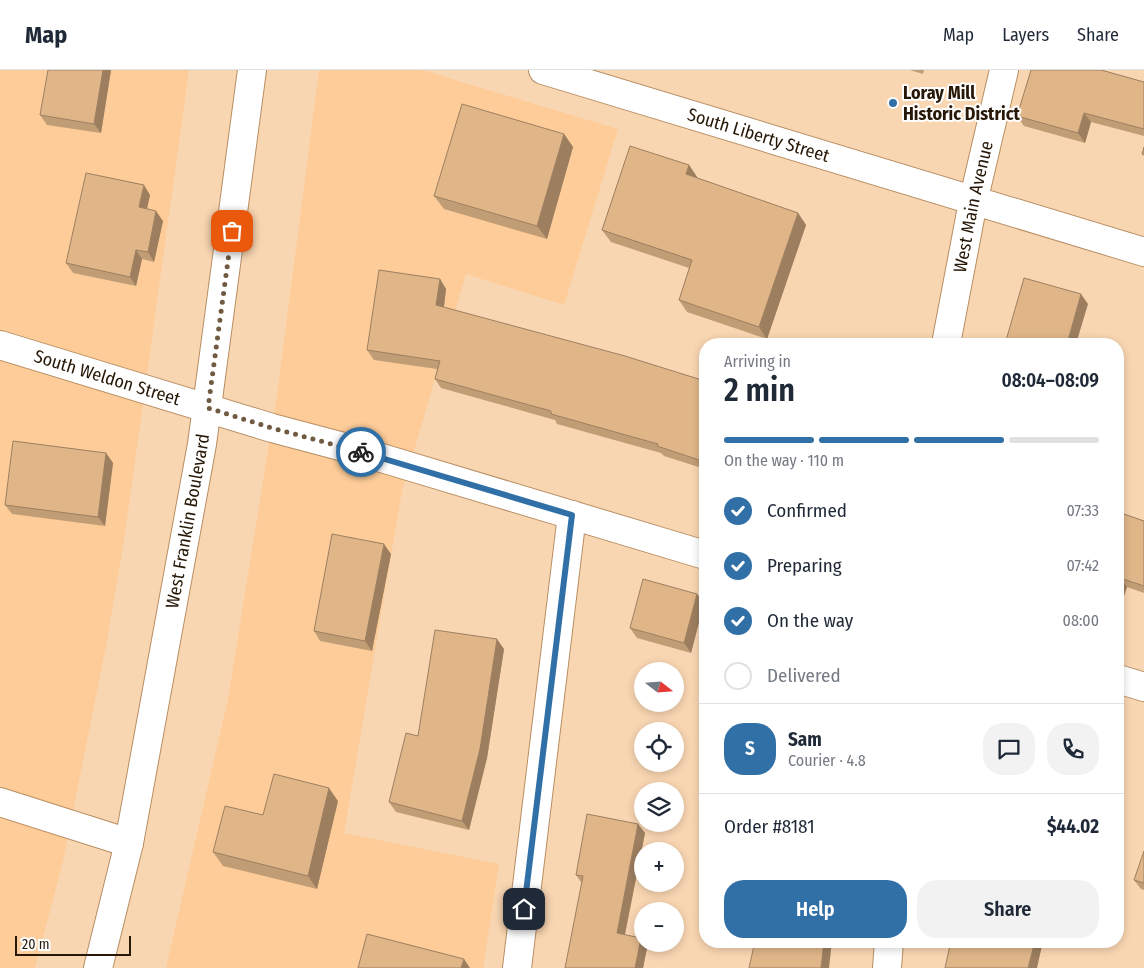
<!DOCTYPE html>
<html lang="en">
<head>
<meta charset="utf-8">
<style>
	:root { --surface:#fff; --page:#f2f2f3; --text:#1f2937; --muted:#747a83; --line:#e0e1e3; --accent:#3170a7 }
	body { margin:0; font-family:"Fira Sans Condensed",sans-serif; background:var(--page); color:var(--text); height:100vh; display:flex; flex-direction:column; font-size:19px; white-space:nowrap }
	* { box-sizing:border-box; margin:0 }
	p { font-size:16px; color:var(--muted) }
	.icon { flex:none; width:28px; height:28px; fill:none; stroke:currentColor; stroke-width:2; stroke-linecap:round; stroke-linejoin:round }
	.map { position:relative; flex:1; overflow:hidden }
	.sheet { position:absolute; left:699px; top:268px; width:425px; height:610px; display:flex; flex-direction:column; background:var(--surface); border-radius:20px; box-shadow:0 2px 8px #0003 }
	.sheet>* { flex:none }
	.needle { width:32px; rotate:107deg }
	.tools { position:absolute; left:634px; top:592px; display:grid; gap:10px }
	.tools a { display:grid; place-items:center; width:50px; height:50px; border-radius:50%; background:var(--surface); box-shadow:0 2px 8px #0003; font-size:25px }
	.scale { position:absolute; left:15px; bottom:12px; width:116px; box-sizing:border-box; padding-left:5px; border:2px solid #271706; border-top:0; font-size:14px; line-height:18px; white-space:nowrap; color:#271706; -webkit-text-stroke:4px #fefefe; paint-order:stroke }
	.pin { position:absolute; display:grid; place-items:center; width:42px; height:42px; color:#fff; margin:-21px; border-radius:10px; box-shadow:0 2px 8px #0006 }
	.courier { position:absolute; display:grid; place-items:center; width:50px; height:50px; margin:-25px; border:4px solid #3170a7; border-radius:50%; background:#fff; color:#222; box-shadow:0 1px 6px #0007 }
	.head em { font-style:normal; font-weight:600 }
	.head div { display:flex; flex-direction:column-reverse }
	.head { display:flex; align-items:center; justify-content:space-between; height:85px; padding:0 25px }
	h1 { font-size:32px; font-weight:600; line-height:38px }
	.bar { display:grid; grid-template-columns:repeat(4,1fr); gap:8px 5px; align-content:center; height:60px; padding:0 25px }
	.bar i { height:6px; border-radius:4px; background:var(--line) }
	.bar .on { background:var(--accent) }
	.bar p { grid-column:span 4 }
	.line { display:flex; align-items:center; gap:12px; padding:0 25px; border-top:1px solid var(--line) }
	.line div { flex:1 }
	.round { display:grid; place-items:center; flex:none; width:52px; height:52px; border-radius:20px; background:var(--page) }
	ol { padding:0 25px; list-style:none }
	li { display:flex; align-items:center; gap:15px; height:55px }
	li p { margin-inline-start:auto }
	li .icon { padding:5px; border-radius:50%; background:var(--accent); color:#fff; stroke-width:4 }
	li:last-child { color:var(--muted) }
	li i { width:28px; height:28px; border:2px solid var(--line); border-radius:50% }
	.cta { display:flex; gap:10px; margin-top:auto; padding:10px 25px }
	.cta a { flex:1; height:58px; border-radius:20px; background:var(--accent); color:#fff; font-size:20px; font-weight:600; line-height:58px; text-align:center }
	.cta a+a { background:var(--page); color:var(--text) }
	header { display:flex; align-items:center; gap:30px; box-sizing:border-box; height:70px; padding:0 25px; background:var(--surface); border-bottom:1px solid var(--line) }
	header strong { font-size:24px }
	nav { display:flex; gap:28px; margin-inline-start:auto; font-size:18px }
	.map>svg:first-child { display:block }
	.built { fill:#fdcc98 }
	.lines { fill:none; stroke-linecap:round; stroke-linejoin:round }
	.street-casing { stroke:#b78e63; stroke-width:30 }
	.primary-casing { stroke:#b78e63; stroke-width:30 }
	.street { stroke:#fff; stroke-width:28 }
	.primary { stroke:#fff; stroke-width:28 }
	.wall { fill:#c19d76 }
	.shaded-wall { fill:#9d7f60 }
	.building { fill:#e0b689; stroke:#9d7f60 }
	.done { stroke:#705a42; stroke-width:5; stroke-dasharray:0 9 }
	.route { stroke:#3170a7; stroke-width:6 }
	.poi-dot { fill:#3170a7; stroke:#fefefe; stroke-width:2 }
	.labels { text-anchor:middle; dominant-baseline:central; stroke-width:4; stroke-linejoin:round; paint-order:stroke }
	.poi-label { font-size:18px; font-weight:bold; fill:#271706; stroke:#fefefe; text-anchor:start }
	.street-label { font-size:18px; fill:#271706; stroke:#fefefe }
</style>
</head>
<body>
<header>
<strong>Map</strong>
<nav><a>Map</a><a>Layers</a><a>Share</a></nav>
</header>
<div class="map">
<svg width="1144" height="898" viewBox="0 0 1144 898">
	<rect width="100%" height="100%" fill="#f9d6b2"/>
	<!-- built -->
	<path class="built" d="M0,0h189l-65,471 -18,105 -43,215 -28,107h-35z
		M319,0h103l196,59 -54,176 -98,-31 -64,217 -58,342 155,31 -16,104h-317l62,-269 50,-311z"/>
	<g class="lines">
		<!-- street casing -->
		<g class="street-casing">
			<g id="street">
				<path id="s1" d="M543,0l601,182"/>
				<path id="s2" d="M946,274l27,-142 31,-132"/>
				<path id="s3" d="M0,275l272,83 83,22 350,105"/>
				<path d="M1118,609l26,8"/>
				<path d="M0,732l129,41"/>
				<path d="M517,898l55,-453"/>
				<path d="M887,898l2,-27"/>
			</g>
		</g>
		<!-- primary casing -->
		<g class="primary-casing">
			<g id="primary">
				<path id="s4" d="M98,898l31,-125 73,-399 50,-374"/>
			</g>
		</g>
		<!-- street -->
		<use href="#street" class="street"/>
		<!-- primary -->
		<use href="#primary" class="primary"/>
	</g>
	<!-- wall -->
	<path class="wall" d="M111,0l-10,63 -54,-8 -7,-10z
		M910,0h14l-1,4z
		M1105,1l39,11v54l-53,-14 -6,21 -61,-17 -7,-10z
		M564,64l9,13 -26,92 -103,-30 -10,-13z
		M689,95l8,12v1l101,35 8,12 -39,114 -80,-27 -8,-12 10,-32 -78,-26 -9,-12z
		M150,125l-3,14 16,12 -9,41 -12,-3 -6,27 -63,-13 -7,-10z
		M440,209l6,10 -2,18 261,74v88l-41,-13 -3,-3 -104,-29 -2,-4 -114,-32 -6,-9 2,-10 -63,-9 -7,-10z
		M106,383l7,10 -8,63 -93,-12 -7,-9z
		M1118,442l26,9v72l-17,-6 -5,14 -4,-2z
		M391,484l-19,97 -52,-10 -6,-10z
		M697,524l7,9 -13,50 -54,-15 -7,-10z
		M504,579l-17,109 -18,72 -73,-18 -7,-10 29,-66z
		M338,731l-21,88 -94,-23 -10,-14z
		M645,763l-20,102 16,3 1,3v3h3l2,4 -4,20 -67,-93z
		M1144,781v39l-3,-1 -7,-9z"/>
	<!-- shaded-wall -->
	<path class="shaded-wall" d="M103,0h8l-10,63 -7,-9z
		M1084,43l7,9 -6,21 -7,-10z
		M564,64l9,13 -26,92 -10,-13z
		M689,95l8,12 -3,9 -8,-12z
		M144,115l6,10 -5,22 -6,-10z
		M156,141l7,10 -9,41 -6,-10z
		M798,143l8,12 -39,114 -8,-12z
		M136,180l6,9 -6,27 -6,-9z
		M440,209l6,10 -3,25 -7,-9z
		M1081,224l7,10 -12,40h-9z
		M106,383l7,10 -8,63 -7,-9z
		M384,474l7,10 -19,97 -7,-10z
		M1120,508l7,9 -5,14 -4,-7v-8z
		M697,524l7,9 -13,50 -7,-10z
		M497,569l7,10 -17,109 -18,72 -7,-9z
		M329,718l9,13 -21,88 -9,-13z
		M638,754l7,9 -22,110 -6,-10z
		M641,868l1,3v3h3l2,4 -4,20h-8z
		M824,871h8l-3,27h-8z
		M1035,871h8l-6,27h-9z
		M464,889l6,9h-9z"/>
	<!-- building -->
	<path class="building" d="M48,0h55l-9,54 -54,-9z
		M1031,0h70l43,12v47l-60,-16 -6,20 -61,-17z
		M462,34l102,30 -27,92 -103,-30z
		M630,76l59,19 -3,9 112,39 -39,114 -80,-27 13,-40 -90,-30z
		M1144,77v8l-2,-1z
		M86,103l58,12 -5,22 17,4 -8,41 -12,-2 -6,27 -64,-14z
		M379,200l61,9 -4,26 189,51 80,25v81l-48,-16 1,-2 -107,-30v-3l-116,-32 5,-18 -73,-11z
		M1024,208l57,16 -14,50h-62z
		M13,371l93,12 -8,64 -93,-12z
		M1118,442l26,9v65l-24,-8 -2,8z
		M332,464l52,10 -19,97 -51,-10z
		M643,509l54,15 -13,49 -54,-15z
		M435,560l62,9 -17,110 -18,72 -73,-19 17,-69 12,3z
		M274,704l55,14 -21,88 -95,-24 12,-46 38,9z
		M587,744l51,10 -21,109 24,5 -6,30h-70l18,-92 -7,-1z
		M1144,781v32l-10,-3z
		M367,864l97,25 -3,9h-103z
		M755,871h69l-3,27h-72z
		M951,871h84l-7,27h-83z"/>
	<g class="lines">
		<!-- done -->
		<path class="done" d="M232,161l-24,177 64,20 89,24"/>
		<!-- route -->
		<path class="route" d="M361,382l211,63 -48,394"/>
	</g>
	<!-- markers -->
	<circle class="poi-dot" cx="893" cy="33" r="5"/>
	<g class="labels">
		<!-- poi labels -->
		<g class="poi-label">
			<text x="903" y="23">Loray Mill<tspan x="903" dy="21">Historic District</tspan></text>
		</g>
		<!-- street labels -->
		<g class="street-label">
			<text stroke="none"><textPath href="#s1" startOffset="225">South Liberty Street</textPath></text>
			<text stroke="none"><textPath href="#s2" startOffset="140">West Main Avenue</textPath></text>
			<text stroke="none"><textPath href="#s3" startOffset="112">South Weldon Street</textPath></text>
			<text stroke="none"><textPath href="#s4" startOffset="456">West Franklin Boulevard</textPath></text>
		</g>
	</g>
</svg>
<div class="tools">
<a><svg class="needle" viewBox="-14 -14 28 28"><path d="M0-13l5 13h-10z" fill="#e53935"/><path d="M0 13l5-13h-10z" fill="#747a83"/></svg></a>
<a><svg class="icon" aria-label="locate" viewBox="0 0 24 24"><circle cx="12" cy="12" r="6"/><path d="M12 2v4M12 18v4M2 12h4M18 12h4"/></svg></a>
<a><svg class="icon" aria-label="layers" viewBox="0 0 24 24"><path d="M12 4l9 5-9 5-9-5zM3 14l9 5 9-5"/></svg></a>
<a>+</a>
<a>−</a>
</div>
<div class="scale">20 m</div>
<div class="pin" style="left:232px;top:161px;background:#ea580c"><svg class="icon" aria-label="bag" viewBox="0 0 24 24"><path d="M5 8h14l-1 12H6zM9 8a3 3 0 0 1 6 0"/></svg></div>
<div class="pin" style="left:524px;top:839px;background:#1f2937"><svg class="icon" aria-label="home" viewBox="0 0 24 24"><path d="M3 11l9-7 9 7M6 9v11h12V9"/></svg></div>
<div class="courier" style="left:361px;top:382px"><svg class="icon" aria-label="bike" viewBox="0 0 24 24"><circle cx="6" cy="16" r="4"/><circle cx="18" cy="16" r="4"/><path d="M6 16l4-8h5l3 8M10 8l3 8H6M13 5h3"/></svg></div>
<section class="sheet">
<div class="head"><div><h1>2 min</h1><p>Arriving in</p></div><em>08:04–08:09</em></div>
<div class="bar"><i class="on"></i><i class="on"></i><i class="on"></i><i></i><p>On the way · 110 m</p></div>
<ol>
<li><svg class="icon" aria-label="check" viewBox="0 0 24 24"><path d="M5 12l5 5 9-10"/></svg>Confirmed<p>07:33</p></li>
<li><svg class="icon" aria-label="check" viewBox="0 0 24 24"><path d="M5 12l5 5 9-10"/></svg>Preparing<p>07:42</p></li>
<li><svg class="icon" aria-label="check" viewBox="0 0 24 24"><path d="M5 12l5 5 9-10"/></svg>On the way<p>08:00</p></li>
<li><i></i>Delivered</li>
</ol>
<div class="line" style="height:90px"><b class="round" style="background:var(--accent);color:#fff">S</b><div><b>Sam</b><p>Courier · 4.8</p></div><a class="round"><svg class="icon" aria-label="chat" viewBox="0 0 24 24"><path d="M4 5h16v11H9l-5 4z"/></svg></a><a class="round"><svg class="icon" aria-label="phone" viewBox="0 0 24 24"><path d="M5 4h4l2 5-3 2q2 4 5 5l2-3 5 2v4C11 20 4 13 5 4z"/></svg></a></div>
<div class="line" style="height:65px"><div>Order #8181</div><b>$44.02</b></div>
<div class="cta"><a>Help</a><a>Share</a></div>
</section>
</div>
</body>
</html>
